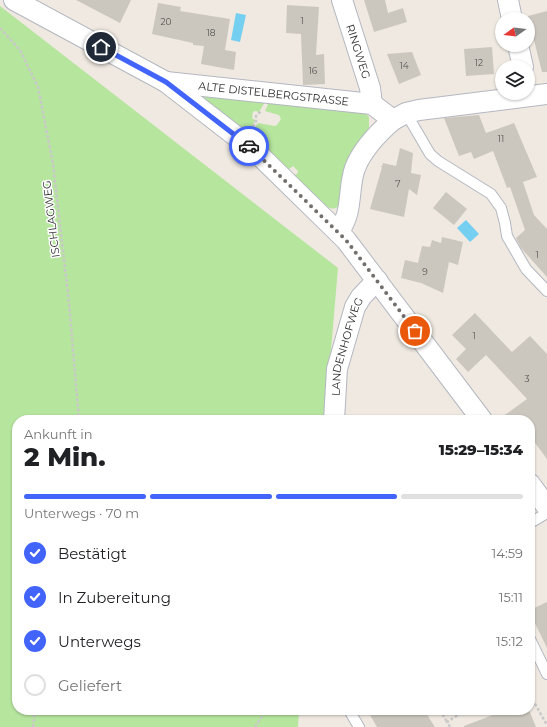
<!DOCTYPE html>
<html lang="de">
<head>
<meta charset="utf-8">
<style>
	:root { --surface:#fff; --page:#f6f6f6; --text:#202124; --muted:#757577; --line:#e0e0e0; --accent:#4264fb }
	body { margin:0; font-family:Montserrat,sans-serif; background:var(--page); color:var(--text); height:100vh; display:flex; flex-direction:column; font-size:15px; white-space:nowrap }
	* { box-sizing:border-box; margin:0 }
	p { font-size:13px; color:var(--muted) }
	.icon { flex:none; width:22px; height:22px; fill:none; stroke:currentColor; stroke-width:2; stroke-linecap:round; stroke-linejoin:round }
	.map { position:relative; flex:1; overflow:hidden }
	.sheet { position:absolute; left:12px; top:415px; width:523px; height:300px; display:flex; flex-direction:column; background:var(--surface); border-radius:16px; box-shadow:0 1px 3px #0004 }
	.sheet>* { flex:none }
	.needle { width:26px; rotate:256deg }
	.buttons { position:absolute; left:495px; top:12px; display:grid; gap:8px }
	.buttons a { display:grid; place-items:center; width:40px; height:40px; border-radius:50%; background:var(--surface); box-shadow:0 1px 3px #0004; font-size:20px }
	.pin { position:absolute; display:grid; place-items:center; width:34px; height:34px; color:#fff; margin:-17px; border:2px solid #fff; border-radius:50%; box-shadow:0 1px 4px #0007 }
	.courier { position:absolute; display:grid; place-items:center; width:40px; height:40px; margin:-20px; border:3px solid #4264fb; border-radius:50%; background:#fff; color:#222; box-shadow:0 1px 5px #0007 }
	.overview em { font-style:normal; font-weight:800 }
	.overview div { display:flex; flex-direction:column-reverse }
	.overview { display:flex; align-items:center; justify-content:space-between; height:68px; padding:0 12px }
	h1 { font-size:26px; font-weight:800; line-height:30px }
	.bar { display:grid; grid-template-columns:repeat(4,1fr); gap:6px 4px; align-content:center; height:48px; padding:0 12px }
	.bar i { height:5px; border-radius:3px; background:var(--line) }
	.bar .on { background:var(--accent) }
	.bar p { grid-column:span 4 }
	ol { padding:0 12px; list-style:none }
	li { display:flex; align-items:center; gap:12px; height:44px }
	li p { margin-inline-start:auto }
	li .icon { padding:4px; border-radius:50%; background:var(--accent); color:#fff; stroke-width:4 }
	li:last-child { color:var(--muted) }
	li i { width:22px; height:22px; border:2px solid var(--line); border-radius:50% }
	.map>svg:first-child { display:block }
	.green { fill:#b6e59e }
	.water { fill:#75cff0 }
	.building { fill:#cbc7bf }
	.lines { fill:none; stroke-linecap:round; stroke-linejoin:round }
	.lane-casing { stroke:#b4b7c1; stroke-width:12 }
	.street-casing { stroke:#b4b7c1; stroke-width:22 }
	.path { stroke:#c9c9c9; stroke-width:2.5; stroke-dasharray:3 2; stroke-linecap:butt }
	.lane { stroke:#fff; stroke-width:10 }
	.street { stroke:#fff; stroke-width:20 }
	.done { stroke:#726f6d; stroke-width:4; stroke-dasharray:0 7.2 }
	.route { stroke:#4264fb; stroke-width:5 }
	.labels { text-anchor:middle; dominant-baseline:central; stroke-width:3; stroke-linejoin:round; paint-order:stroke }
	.number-label { font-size:9px; fill:#555452 }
	.street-label { font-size:11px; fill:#2e2e2e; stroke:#fff }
</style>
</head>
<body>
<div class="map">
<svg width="547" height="727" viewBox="0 0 547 727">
	<rect width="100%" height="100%" fill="#efe9e1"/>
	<!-- green -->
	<path class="green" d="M0,6l338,262 -13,152h-308v290h282l-1,17h-298z
		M204,95l61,7 -6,10 -4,-1 -2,1 -1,6 3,2 -6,15 -44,-35z
		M269,102l94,9 6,6v11l-9,13 -20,64c-5,5 -9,4 -15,1l-31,-31 3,-1 1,-3 -5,-5 -5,4 -27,-25 3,-4 -5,-6 -6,3 -1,-1 1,-7 5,-7 17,3 2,-1 4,-6 -2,-4 -14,-4z"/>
	<!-- water -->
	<path class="water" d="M236,13l10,2 -6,27 -9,-2z
		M466,220l13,14 -9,8 -13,-14z"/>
	<!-- building -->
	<path class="building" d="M76,0h55l-11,23z
		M364,0h21l3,13 15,-5 4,14 -33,10z
		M158,3l23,4 -1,4 50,8 -5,31 11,2 -2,18 -33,-6 3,-18 -11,-1v-2l-41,-9z
		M287,5l32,2 -3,48 8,-1 1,30 -22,1 -2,-51 -15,-1z
		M547,11v61h-5l-14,-56z
		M492,47l2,27 -28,2 -2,-27z
		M412,52l9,23 -22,9 -12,-30z
		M479,115l7,18 28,-10 23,54 -14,5 11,33 13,14v48l-26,-29 -5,-10 9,-8 -15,-43 -3,1 -14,-37 -19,8 -3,-7 -12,4 -15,-38z
		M400,148l13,5 -2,20 10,2 -4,20 -8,-6 -5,28 -34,-8 12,-42 -2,-1h2l1,-3 13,3z
		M446,192l21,17 -13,16 -21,-17z
		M442,237l21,5 -5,23 -9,-3 -6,31 -22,-10 -20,-5 4,-18 13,3 4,-17 8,1 2,-7 9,3z
		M475,313l37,39 18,-16 17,18v105l-17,-23v-16h-32l29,-21 -41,-44 -18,17 -12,-13 10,-10 -14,-14z
		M547,602v46l-17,-35v-3z
		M367,710h57l11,17h-58z
		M506,710h23l7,17h-72v-1z"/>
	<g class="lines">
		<!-- lane casing -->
		<g class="lane-casing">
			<path id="lane" d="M406,113l24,41 8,7 53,33 10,14 4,15 2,13 19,33 21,22
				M530,523l17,-10
				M530,639l17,35
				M349,710l10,17"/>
		</g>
		<!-- street casing -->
		<g class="street-casing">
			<g id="street">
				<path id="s1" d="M14,0l152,82 206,22 21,16 13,-7 13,-3 128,-16"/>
				<path id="s2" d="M342,0l28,88 2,16"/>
				<path d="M508,0l4,19"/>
				<path d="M518,45l5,22"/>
				<path d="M166,82l89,69 91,89 136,180"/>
				<path d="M339,233c3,-7 8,-15 9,-23 3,-14 2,-28 7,-42 8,-20 23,-35 38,-48"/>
				<path id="s3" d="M334,420l3,-51 18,-62 6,-10 16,-17"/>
				<path d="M530,484l17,23"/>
			</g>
		</g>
		<!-- path -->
		<path class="path" d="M0,28l20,22 18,37 15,77 16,139 10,117
			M253,127l3,-6v-5l5,-5
			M530,695l17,30
			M440,710l7,12
			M33,727l2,-17
			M255,727l11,-17
			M450,727l-3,-5 19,-12"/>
		<!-- lane -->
		<use href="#lane" class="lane"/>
		<!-- street -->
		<use href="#street" class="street"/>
	</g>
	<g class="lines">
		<!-- done -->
		<path class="done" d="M249,146l97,94 69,91"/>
		<!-- route -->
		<path class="route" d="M101,47l65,35 83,64"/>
	</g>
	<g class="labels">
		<!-- number labels -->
		<g class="number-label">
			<text x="302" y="20">1</text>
			<text x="166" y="21">20</text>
			<text x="211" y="32">18</text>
			<text x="479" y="62">12</text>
			<text x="404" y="65">14</text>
			<text x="313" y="70">16</text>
			<text x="501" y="138">11</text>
			<text x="398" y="183">7</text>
			<text x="537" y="254">1</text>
			<text x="425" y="271">9</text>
			<text x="474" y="335">1</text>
			<text x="527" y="378">3</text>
		</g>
		<!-- street labels -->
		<g class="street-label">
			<text stroke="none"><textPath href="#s2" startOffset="54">RINGWEG</textPath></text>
			<text stroke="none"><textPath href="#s1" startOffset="281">ALTE DISTELBERGSTRASSE</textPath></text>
			<text transform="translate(51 219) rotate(-97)">ISCHLAGWEG</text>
			<text stroke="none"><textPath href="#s3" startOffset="75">LANDENHOFWEG</textPath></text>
		</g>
	</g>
</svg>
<div class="buttons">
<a><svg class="needle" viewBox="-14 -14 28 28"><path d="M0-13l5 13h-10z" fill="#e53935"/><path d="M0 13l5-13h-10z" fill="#757577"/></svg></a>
<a><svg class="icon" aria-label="layers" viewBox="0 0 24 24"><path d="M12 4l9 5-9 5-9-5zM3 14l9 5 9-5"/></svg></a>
</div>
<div class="pin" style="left:415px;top:331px;background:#ea580c"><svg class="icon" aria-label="bag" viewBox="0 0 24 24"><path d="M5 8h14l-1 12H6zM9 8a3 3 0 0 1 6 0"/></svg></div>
<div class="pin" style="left:101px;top:47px;background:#1f2937"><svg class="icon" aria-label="home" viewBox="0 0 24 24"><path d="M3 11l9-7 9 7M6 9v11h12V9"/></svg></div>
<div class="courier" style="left:249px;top:146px"><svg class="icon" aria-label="car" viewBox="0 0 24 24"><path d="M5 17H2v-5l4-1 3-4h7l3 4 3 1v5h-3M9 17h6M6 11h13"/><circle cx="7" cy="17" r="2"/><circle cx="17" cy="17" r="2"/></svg></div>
<section class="sheet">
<div class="overview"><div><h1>2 Min.</h1><p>Ankunft in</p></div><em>15:29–15:34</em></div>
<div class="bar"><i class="on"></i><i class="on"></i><i class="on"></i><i></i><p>Unterwegs · 70 m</p></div>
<ol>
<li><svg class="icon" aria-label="check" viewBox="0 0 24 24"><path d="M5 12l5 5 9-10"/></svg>Bestätigt<p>14:59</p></li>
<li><svg class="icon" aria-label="check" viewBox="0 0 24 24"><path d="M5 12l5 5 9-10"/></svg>In Zubereitung<p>15:11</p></li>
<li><svg class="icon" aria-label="check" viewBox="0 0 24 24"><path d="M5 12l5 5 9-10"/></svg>Unterwegs<p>15:12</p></li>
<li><i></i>Geliefert</li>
</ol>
</section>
</div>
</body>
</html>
